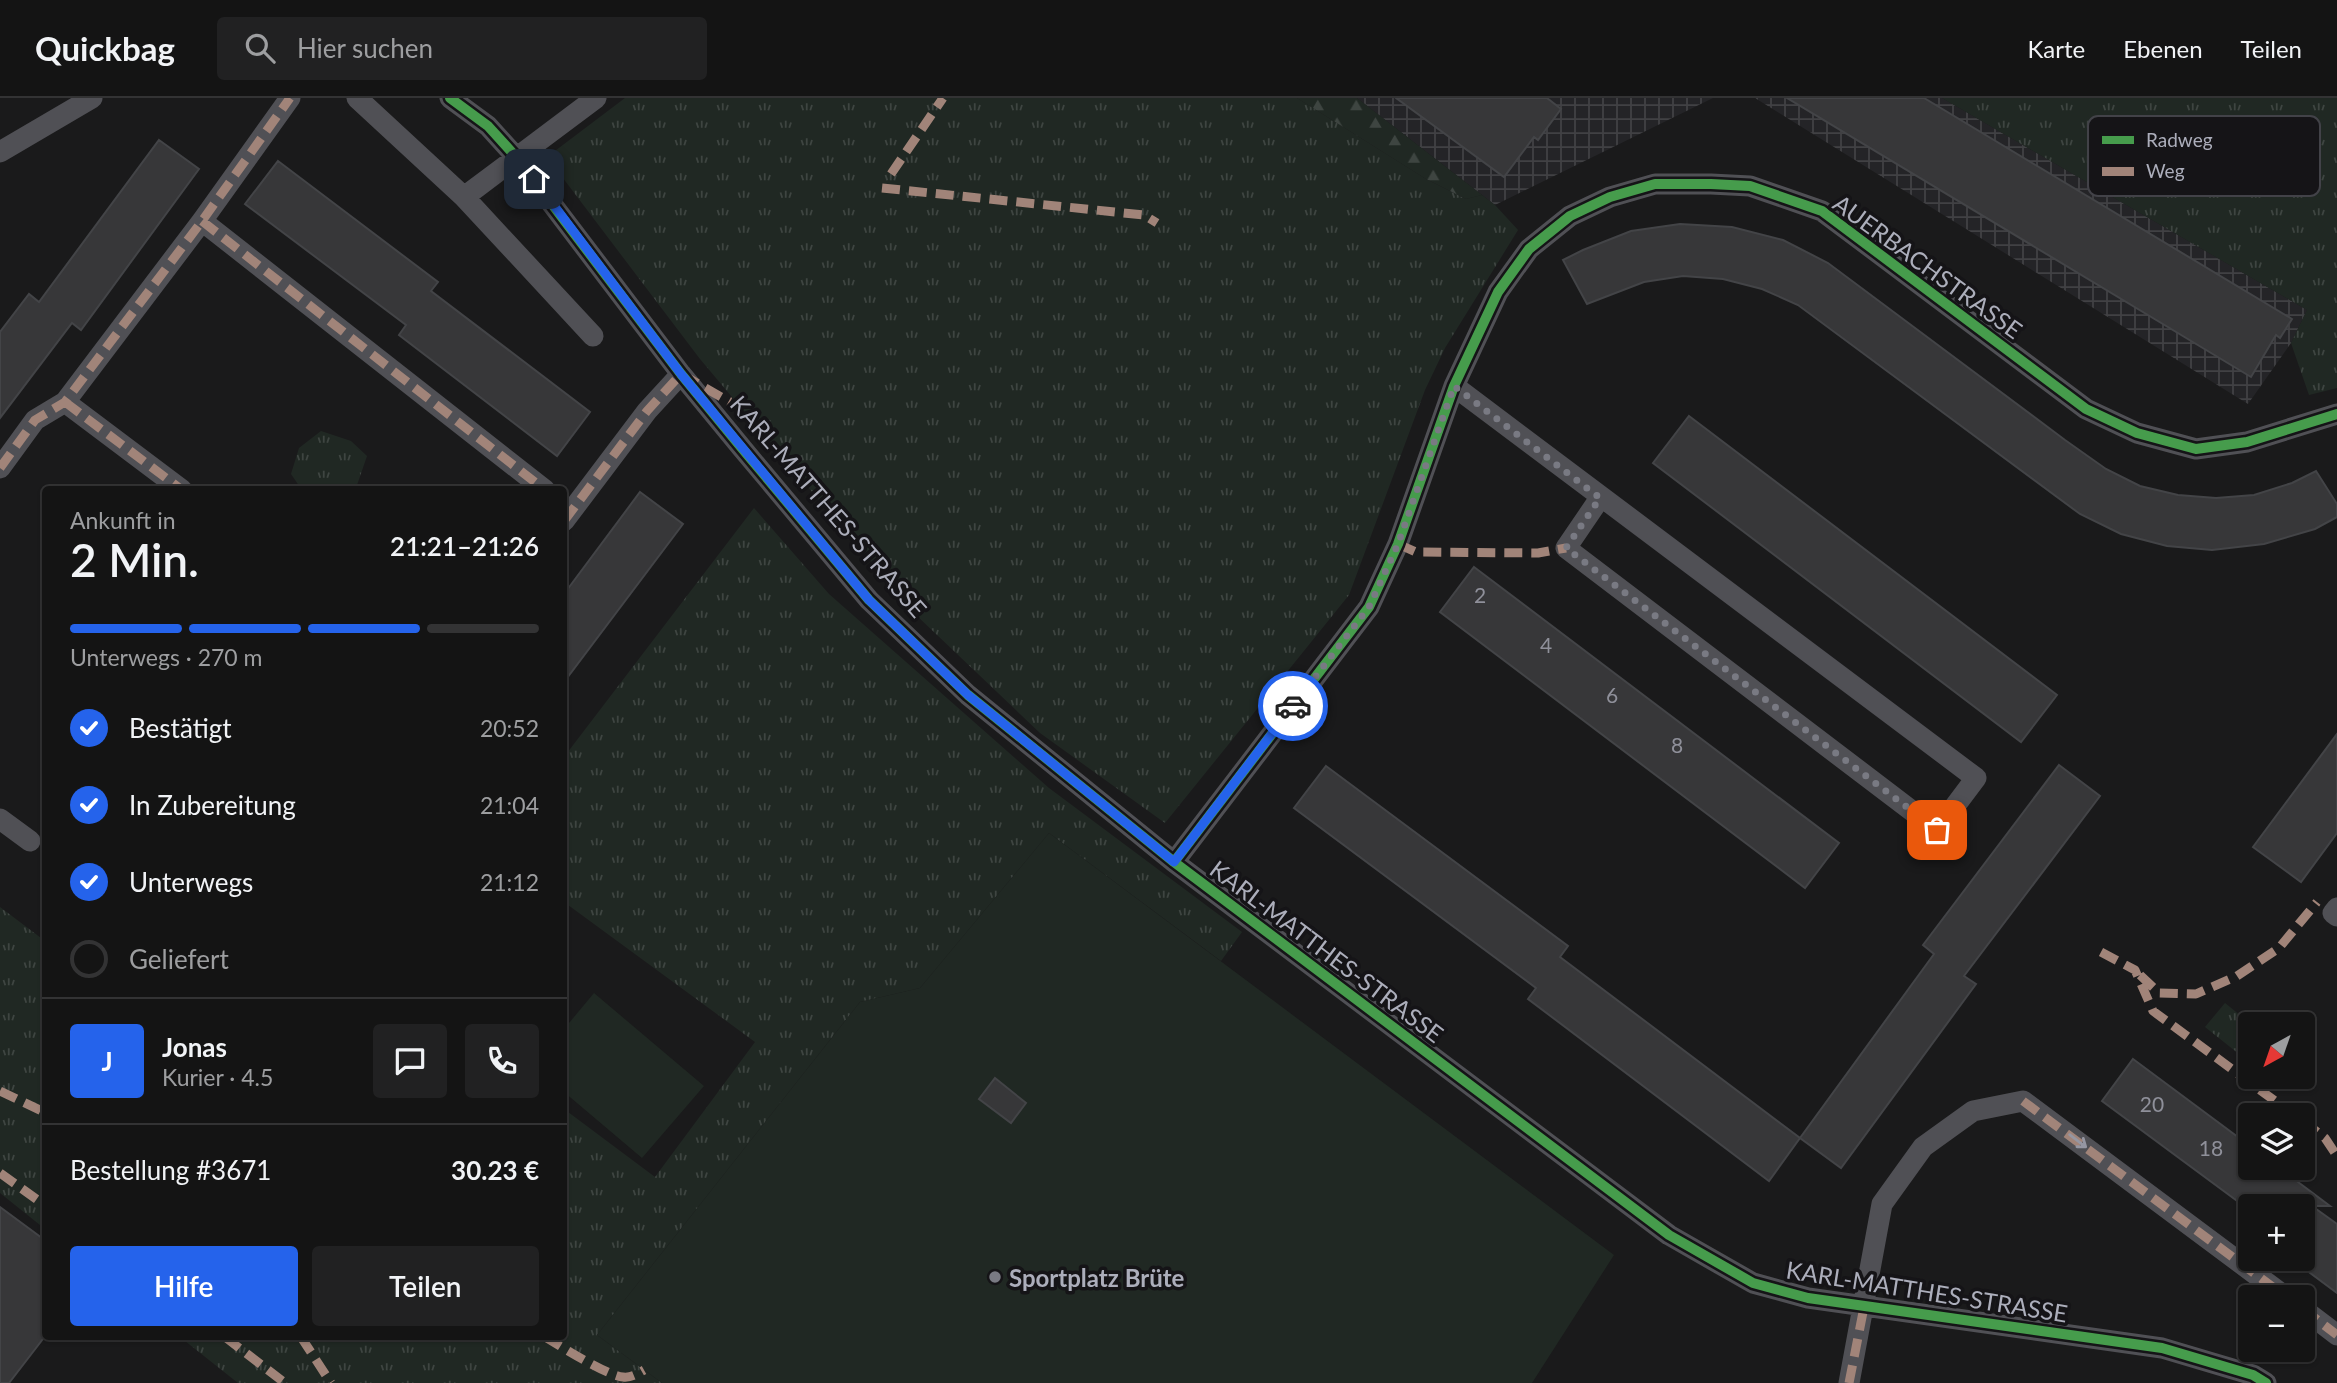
<!DOCTYPE html>
<html lang="de">
<head>
<meta charset="utf-8">
<style>
	:root { --surface:#141414; --page:#212122; --text:#f1f3f6; --muted:#9d9ea0; --line:#333334; --accent:#2563eb }
	body { margin:0; font-family:Lato,sans-serif; background:var(--page); color:var(--text); height:100vh; display:flex; flex-direction:column; font-size:26px; white-space:nowrap }
	* { box-sizing:border-box; margin:0 }
	p { font-size:23px; color:var(--muted) }
	.icon { flex:none; width:38px; height:38px; fill:none; stroke:currentColor; stroke-width:2; stroke-linecap:round; stroke-linejoin:round }
	.map { position:relative; flex:1; overflow:hidden }
	.drawer { position:absolute; left:42px; top:388px; width:525px; height:854px; display:flex; flex-direction:column; background:var(--surface); border-radius:7px; box-shadow:0 2px 5px #0004,0 0 0 2px var(--line) }
	.drawer>* { flex:none }
	.needle { width:46px; rotate:220deg }
	.buttons { position:absolute; left:2238px; top:914px; display:grid; gap:14px }
	.buttons a { display:grid; place-items:center; width:77px; height:77px; border-radius:7px; background:var(--surface); box-shadow:0 2px 5px #0004,0 0 0 2px var(--line); font-size:35px }
	.pin { position:absolute; display:grid; place-items:center; width:60px; height:60px; color:#fff; margin:-30px; border-radius:14px; box-shadow:0 4px 10px #0006 }
	.courier { position:absolute; display:grid; place-items:center; width:70px; height:70px; margin:-35px; border:5px solid #2563eb; border-radius:50%; background:#fff; color:#222; box-shadow:0 2px 9px #0007 }
	.overview em { font-style:normal; font-weight:600 }
	.overview div { display:flex; flex-direction:column-reverse }
	.overview { display:flex; align-items:center; justify-content:space-between; height:119px; padding:0 28px }
	h1 { font-size:46px; font-weight:600; line-height:52px }
	.bar { display:grid; grid-template-columns:repeat(4,1fr); gap:10px 7px; align-content:center; height:84px; padding:0 28px }
	.bar i { height:9px; border-radius:5px; background:var(--line) }
	.bar .on { background:var(--accent) }
	.bar p { grid-column:span 4 }
	.line { display:flex; align-items:center; gap:18px; padding:0 28px; border-top:2px solid var(--line) }
	.line div { flex:1 }
	.round { display:grid; place-items:center; flex:none; width:74px; height:74px; border-radius:7px; background:var(--page) }
	ol { padding:0 28px; list-style:none }
	li { display:flex; align-items:center; gap:21px; height:77px }
	li p { margin-inline-start:auto }
	li .icon { padding:7px; border-radius:50%; background:var(--accent); color:#fff; stroke-width:4 }
	li:last-child { color:var(--muted) }
	li i { width:38px; height:38px; border:4px solid var(--line); border-radius:50% }
	.primary-button { display:flex; gap:14px; margin-top:auto; padding:14px 28px }
	.primary-button a { flex:1; height:80px; border-radius:7px; background:var(--accent); color:#fff; font-size:28px; font-weight:600; line-height:80px; text-align:center }
	.primary-button a+a { background:var(--page); color:var(--text) }
	header { display:flex; align-items:center; gap:42px; box-sizing:border-box; height:98px; padding:0 35px; background:var(--surface); border-bottom:2px solid var(--line) }
	header strong { font-size:33px }
	nav { display:flex; gap:38px; margin-inline-start:auto; font-size:24px }
	.search { width:490px; height:63px; background:var(--page); display:flex; align-items:center; gap:18px; box-sizing:border-box; padding:0 24px; border-radius:7px; color:var(--muted); font-size:26px }
	.map>svg:first-child { display:block }
	.industrial { fill:url(#industrial-grid) }
	.grass { fill:url(#grass-tufts) }
	.forest { fill:url(#forest-firs) }
	.pitch { fill:#202823 }
	.building { fill:#373739; stroke:#434447; stroke-width:2 }
	.lines { fill:none; stroke-linecap:round; stroke-linejoin:round }
	.street { stroke:#505055; stroke-width:21 }
	.quiet { stroke:#a18479; stroke-width:9; stroke-dasharray:18 9; stroke-linecap:butt }
	.cycleway-casing { stroke:#151417; stroke-width:15 }
	.cycleway { stroke:#469c4c; stroke-width:10 }
	.oneway { stroke:#9596a2 }
	.done { stroke:#797a83; stroke-width:7; stroke-dasharray:0 12.6 }
	.route { stroke:#2563eb; stroke-width:9 }
	.poi-dot { fill:#797a83; stroke:#151417; stroke-width:2.5 }
	.labels { text-anchor:middle; dominant-baseline:central; stroke-width:7; stroke-linejoin:round; paint-order:stroke }
	.number-label { font-size:21px; fill:#8f909a }
	.street-label { font-size:24px; fill:#acaebb; stroke:#151417 }
	.poi-label { font-size:24px; font-weight:bold; fill:#acaebb; stroke:#151417; text-anchor:start }
	.key { fill:#151417; stroke:#424248; stroke-width:2 }
	.key-label { font-size:19px; fill:#acaebb }
</style>
</head>
<body>
<header>
<strong>Quickbag</strong>
<div class="search"><svg class="icon" aria-label="search" viewBox="0 0 24 24"><circle cx="10" cy="10" r="6"/><path d="M15 15l6 6"/></svg>Hier suchen</div>
<nav><a>Karte</a><a>Ebenen</a><a>Teilen</a></nav>
</header>
<div class="map">
<svg width="2337" height="1285" viewBox="0 0 2337 1285">
	<defs>
		<pattern id="industrial-grid" width="8" height="8" patternUnits="userSpaceOnUse" patternTransform="scale(1.75)"><rect width="8" height="8" fill="#242427"/><path d="M0 4h8M4 0v8" fill="none" stroke="#414144"/></pattern>
		<pattern id="grass-tufts" width="24" height="20" patternUnits="userSpaceOnUse" patternTransform="scale(1.75)"><rect width="24" height="20" fill="#202823"/><path d="M3 7l-1-3M5 7V3M7 7l1-3M15 17l-1-3M17 17v-4M19 17l1-3" fill="none" stroke="#3e4541"/></pattern>
		<pattern id="forest-firs" width="22" height="20" patternUnits="userSpaceOnUse" patternTransform="scale(1.75)"><rect width="22" height="20" fill="#202823"/><path d="M5 1l3.5 6h-7zM16 11l3.5 6h-7z" fill="#3e4541"/></pattern>
	</defs>
	<rect width="100%" height="100%" fill="#1a1a1b"/>
	<!-- industrial -->
	<path class="industrial" d="M1357,0h356l-218,107z
		M1755,0h187l365,212 -16,33 -43,61z"/>
	<!-- grass -->
	<path class="grass" d="M625,0h672l129,81 40,20 16,-4 13,10 23,25 -73,118 -20,42 -76,205 -184,228 -125,-90 -125,-119 -215,-255 -153,-202z
		M1942,0h395v290l-28,7 -18,-52 16,-33z
		M321,333l30,10 16,15 -10,29 -8,5h-47l-11,-16 8,-26z
		M754,410l75,86 220,194 193,144 -21,29 -172,-128 -129,155 -60,14 -263,333 65,48h-424l-58,-46h384v-228l91,68 100,-135 -191,-140v-145z
		M0,809l45,34v288l-45,-36z
		M2225,905l26,21 -1,26 -6,8 -39,-31z"/>
	<!-- forest -->
	<path class="forest" d="M1297,0h60l125,97 -16,4 -40,-20z"/>
	<!-- pitch -->
	<path class="pitch" d="M1049,735l565,422 -82,128h-870l-65,-48 263,-333 60,-14z
		M594,895l110,93 -62,72 -78,-66v-63z"/>
	<!-- building -->
	<path class="building" d="M1396,0h151l14,11 -23,31 -4,-3 -30,40z
		M1787,0h137l368,221 -12,19 -4,-3 -25,42z
		M159,42l40,29 -118,161 -9,-7 -72,95v-86l29,-38 10,8z
		M278,63l160,121 -7,9 159,121 -33,44 -158,-121 7,-10 -161,-121z
		M1680,126l52,3 51,13 45,23 237,177 41,29 34,17 38,9 38,3 38,-3 38,-12 24,-12 21,33v13l-22,12 -51,15 -52,6 -45,-4 -46,-12 -41,-20 -282,-209 -36,-16 -39,-10 -40,-3 -39,6 -57,22 -24,-44 20,-10 48,-19z
		M1689,318l368,279 -36,47 -368,-279z
		M640,394l43,32 -119,158v-88z
		M1474,469l365,276 -34,45 -365,-276z
		M2337,636v99l-36,49 -48,-35z
		M2059,667l41,31 -136,180 12,8 -135,184 -41,-30 134,-184 -11,-9z
		M1326,668l242,180 -8,11 240,181 -31,43 -241,-182 8,-11 -242,-180z
		M2133,961l117,87v21h28l52,39h-18l25,18v69l-47,-35h24l-11,-8v-44h-59l-142,-105z
		M995,980l31,25 -15,20 -32,-24z
		M0,1109l46,34v94l-37,48h-9z"/>
	<g class="lines">
		<!-- street -->
		<path class="street" d="M357,0l107,99 129,139
			M450,0l38,28 29,32 164,216 60,73 128,153 99,95 206,167 495,373 84,48 55,15 354,50 91,27 13,8
			M0,54l92,-54
			M464,99l132,-99
			M202,123l343,269
			M1454,288l522,392 -39,52 -371,-282 34,-50
			M65,304l117,88
			M0,370l35,-48 30,-18 137,-181 88,-123
			M564,423l83,-110 34,-37
			M0,721l30,22
			M1174,764l195,-255 29,-63 56,-158 44,-94 31,-43 41,-33 40,-19 45,-13h56l39,2 72,25 264,198 51,24 59,16 51,-7 90,-28
			M2337,810l-4,5 4,3
			M2303,1211l34,26
			M1849,1285l33,-179 41,-57 50,-36 50,-10 263,196"/>
		<!-- quiet -->
		<path class="quiet" d="M891,76l52,-76
			M882,90l262,27 13,8
			M202,123l343,269
			M65,304l117,88
			M0,370l35,-48 30,-18 137,-181 88,-123
			M564,423l83,-110 34,-37 49,28
			M1398,446l18,8 122,1 28,-5
			M2101,854l34,18 18,41 141,104
			M2140,877l19,18 37,1 41,-18 42,-28 38,-46
			M0,993l46,22
			M2023,1003l263,196
			M2303,1023l22,17 12,18
			M0,1075l46,33
			M2303,1211l34,26
			M225,1239l60,46
			M301,1239l30,46
			M545,1239c15,9 63,39 78,40 8,1 14,-3 21,-7
			M1849,1285l15,-76"/>
		<!-- cycleway casing -->
		<g class="cycleway-casing">
			<path id="cycleway" d="M450,0l38,28 29,32 164,216 60,73 128,153 99,95 206,167 495,373 84,48 55,15 354,50 91,27 13,8
				M1174,764l195,-255 29,-63 56,-158 44,-94 31,-43 41,-33 40,-19 45,-13h56l39,2 72,25 264,198 51,24 59,16 51,-7 90,-28"/>
		</g>
		<!-- cycleway -->
		<use href="#cycleway" class="cycleway"/>
	</g>
	<!-- one-way arrows -->
	<defs><path id="oneway-shaft" d="M-6 0H5M1.5-3L5.5 0L1.5 3" fill="none" stroke-width="1.6" stroke-linecap="round" stroke-linejoin="round" transform="scale(1.75)"/></defs>
	<use class="oneway" href="#oneway-shaft" transform="translate(2078 1043) rotate(37)"/>
	<g class="lines">
		<!-- done -->
		<path class="done" d="M1293,608l76,-99 29,-63 56,-158 146,112 -34,50 371,282"/>
		<!-- route -->
		<path class="route" d="M534,81l147,195 188,226 99,95 206,167 119,-156"/>
	</g>
	<!-- markers -->
	<circle class="poi-dot" cx="995" cy="1179" r="7"/>
	<g class="labels">
		<!-- number labels -->
		<g class="number-label">
			<text x="1480" y="496">2</text>
			<text x="1546" y="546">4</text>
			<text x="1612" y="596">6</text>
			<text x="1677" y="646">8</text>
			<text x="2152" y="1005">20</text>
			<text x="2211" y="1049">18</text>
		</g>
		<!-- street labels -->
		<g class="street-label">
			<text transform="translate(1928 168) rotate(36)">AUERBACHSTRASSE</text>
			<text transform="translate(829 408) rotate(49)">KARL-MATTHES-STRASSE</text>
			<text transform="translate(1327 853) rotate(37)">KARL-MATTHES-STRASSE</text>
			<text transform="translate(1927 1193) rotate(9)">KARL-MATTHES-STRASSE</text>
		</g>
		<!-- poi labels -->
		<g class="poi-label">
			<text x="1009" y="1179">Sportplatz Brüte</text>
		</g>
	</g>
	<!-- legend -->
	<rect x="2088" y="18" width="232" height="80" rx="10" class="key"/>
	<rect x="2102" y="38" width="32" height="8" fill="#469c4c"/>
	<rect x="2102" y="69" width="32" height="9" fill="#a18479"/>
	<g class="key-label">
		<text x="2146" y="49">Radweg</text>
		<text x="2146" y="80">Weg</text>
	</g>
</svg>
<div class="buttons">
<a><svg class="needle" viewBox="-14 -14 28 28"><path d="M0-13l5 13h-10z" fill="#e53935"/><path d="M0 13l5-13h-10z" fill="#9d9ea0"/></svg></a>
<a><svg class="icon" aria-label="layers" viewBox="0 0 24 24"><path d="M12 4l9 5-9 5-9-5zM3 14l9 5 9-5"/></svg></a>
<a>+</a>
<a>−</a>
</div>
<div class="pin" style="left:1937px;top:732px;background:#ea580c"><svg class="icon" aria-label="bag" viewBox="0 0 24 24"><path d="M5 8h14l-1 12H6zM9 8a3 3 0 0 1 6 0"/></svg></div>
<div class="pin" style="left:534px;top:81px;background:#1f2937"><svg class="icon" aria-label="home" viewBox="0 0 24 24"><path d="M3 11l9-7 9 7M6 9v11h12V9"/></svg></div>
<div class="courier" style="left:1293px;top:608px"><svg class="icon" aria-label="car" viewBox="0 0 24 24"><path d="M5 17H2v-5l4-1 3-4h7l3 4 3 1v5h-3M9 17h6M6 11h13"/><circle cx="7" cy="17" r="2"/><circle cx="17" cy="17" r="2"/></svg></div>
<section class="drawer">
<div class="overview"><div><h1>2 Min.</h1><p>Ankunft in</p></div><em>21:21–21:26</em></div>
<div class="bar"><i class="on"></i><i class="on"></i><i class="on"></i><i></i><p>Unterwegs · 270 m</p></div>
<ol>
<li><svg class="icon" aria-label="check" viewBox="0 0 24 24"><path d="M5 12l5 5 9-10"/></svg>Bestätigt<p>20:52</p></li>
<li><svg class="icon" aria-label="check" viewBox="0 0 24 24"><path d="M5 12l5 5 9-10"/></svg>In Zubereitung<p>21:04</p></li>
<li><svg class="icon" aria-label="check" viewBox="0 0 24 24"><path d="M5 12l5 5 9-10"/></svg>Unterwegs<p>21:12</p></li>
<li><i></i>Geliefert</li>
</ol>
<div class="line" style="height:126px"><b class="round" style="background:var(--accent);color:#fff">J</b><div><b>Jonas</b><p>Kurier · 4.5</p></div><a class="round"><svg class="icon" aria-label="chat" viewBox="0 0 24 24"><path d="M4 5h16v11H9l-5 4z"/></svg></a><a class="round"><svg class="icon" aria-label="phone" viewBox="0 0 24 24"><path d="M5 4h4l2 5-3 2q2 4 5 5l2-3 5 2v4C11 20 4 13 5 4z"/></svg></a></div>
<div class="line" style="height:91px"><div>Bestellung #3671</div><b>30.23 €</b></div>
<div class="primary-button"><a>Hilfe</a><a>Teilen</a></div>
</section>
</div>
</body>
</html>
